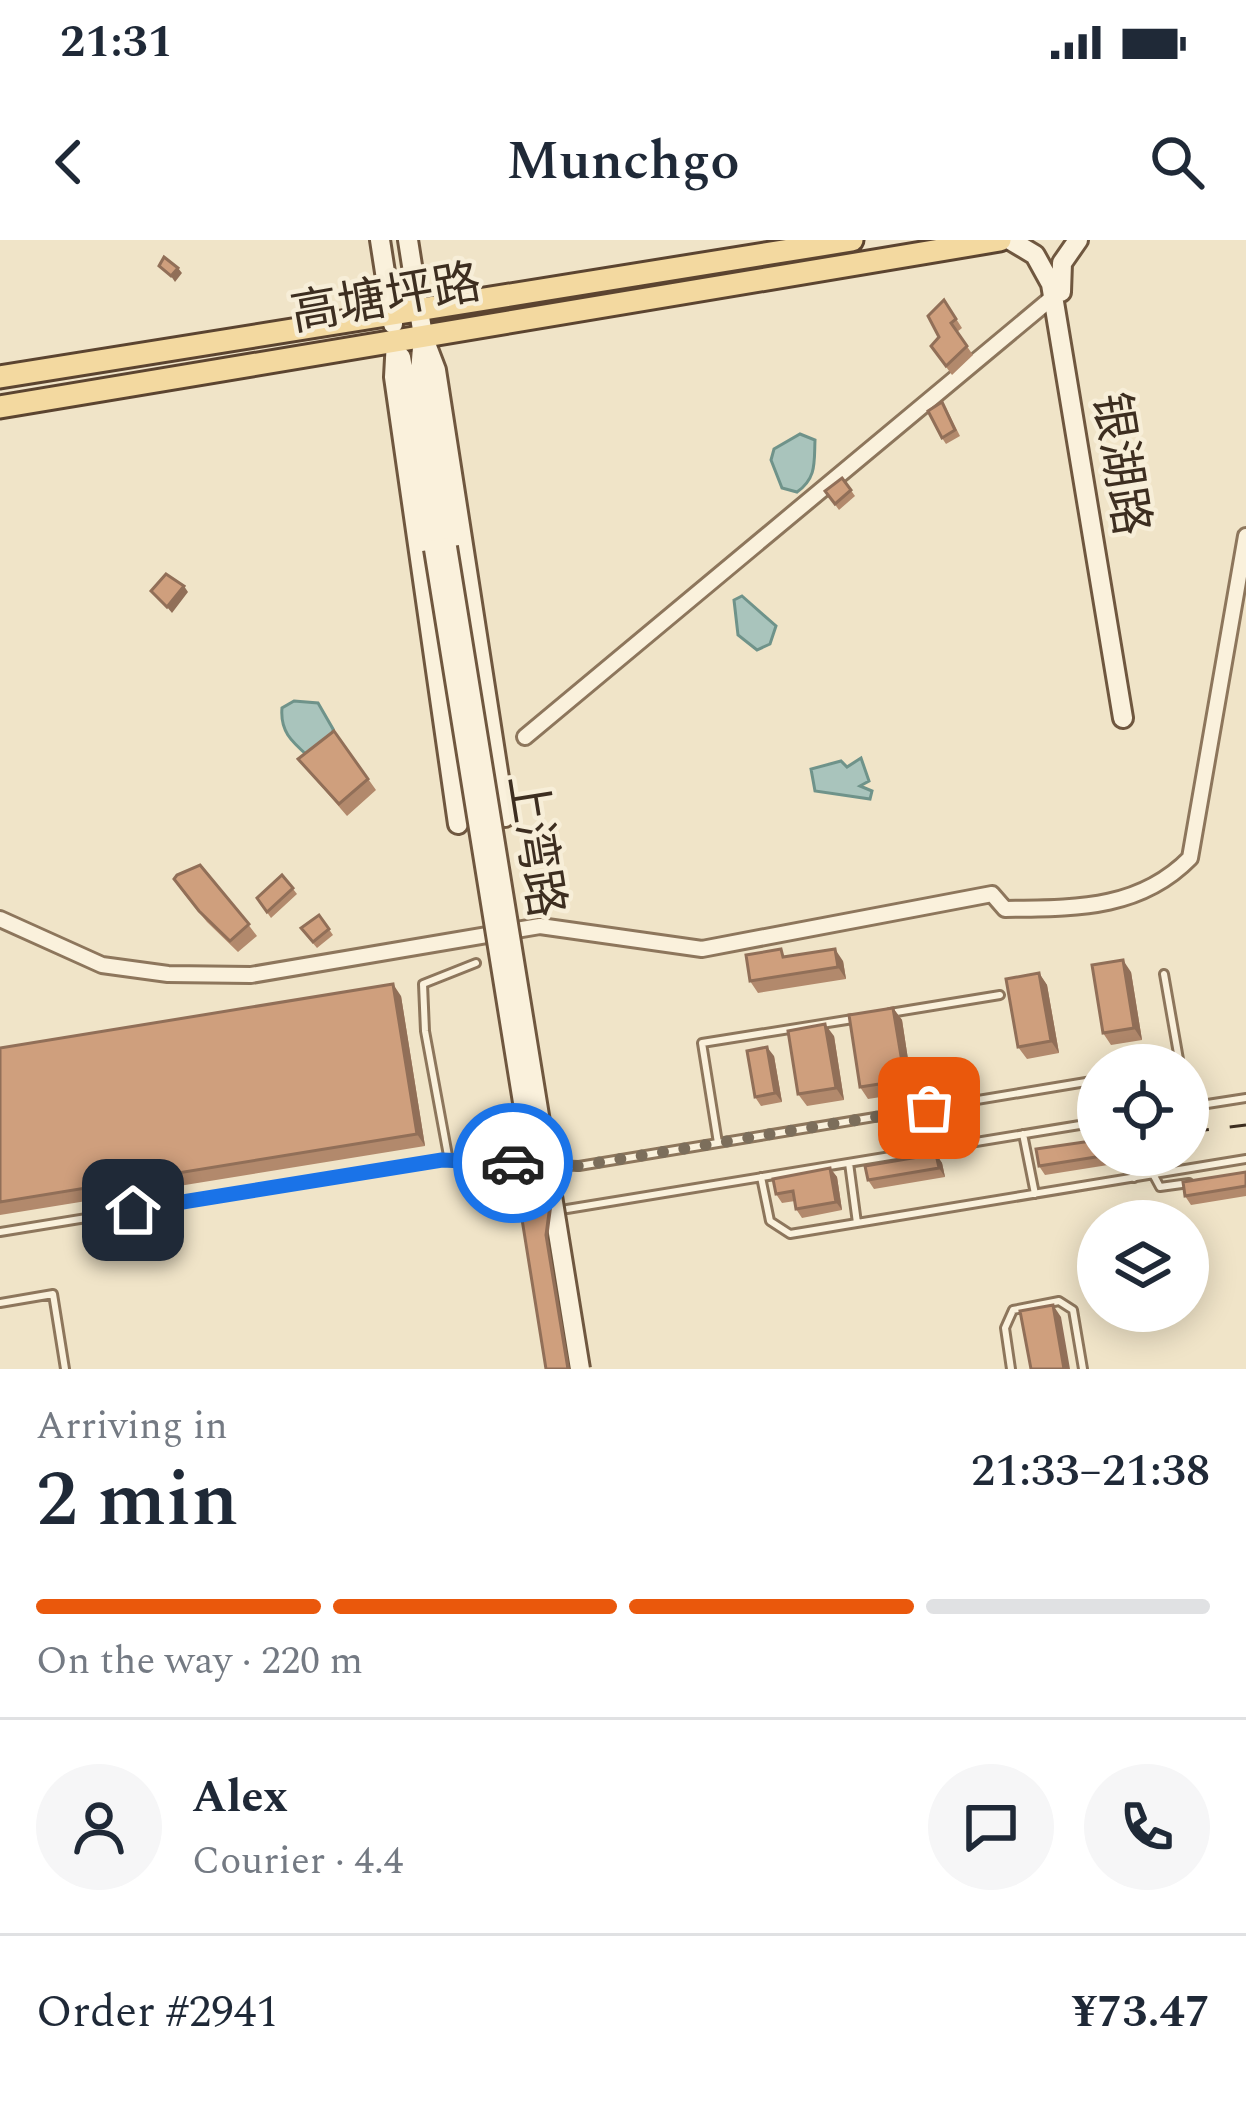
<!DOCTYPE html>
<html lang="en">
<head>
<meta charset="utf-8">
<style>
	:root { --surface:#fff; --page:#f6f6f7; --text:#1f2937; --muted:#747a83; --line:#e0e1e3; --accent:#ea580c }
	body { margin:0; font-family:Spectral,"Noto Sans SC",serif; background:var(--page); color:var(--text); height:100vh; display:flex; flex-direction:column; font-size:45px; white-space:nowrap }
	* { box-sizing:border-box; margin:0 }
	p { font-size:39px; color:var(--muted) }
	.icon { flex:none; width:66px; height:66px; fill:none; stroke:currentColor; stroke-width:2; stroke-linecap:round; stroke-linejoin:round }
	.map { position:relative; height:1129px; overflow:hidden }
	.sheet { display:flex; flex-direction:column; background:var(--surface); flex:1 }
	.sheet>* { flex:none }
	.fabs { position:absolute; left:1077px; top:804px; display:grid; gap:24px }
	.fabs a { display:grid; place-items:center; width:132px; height:132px; border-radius:50%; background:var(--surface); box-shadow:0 6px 30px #0003; font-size:60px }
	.pin { position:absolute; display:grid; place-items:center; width:102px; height:102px; color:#fff; margin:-51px; border-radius:24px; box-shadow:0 6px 18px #0006 }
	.courier { position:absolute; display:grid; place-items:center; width:120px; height:120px; margin:-60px; border:9px solid #1a73e8; border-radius:50%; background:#fff; color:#222; box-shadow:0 3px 15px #0007 }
	.headline em { font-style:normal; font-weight:600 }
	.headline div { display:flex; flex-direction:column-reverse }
	.headline { display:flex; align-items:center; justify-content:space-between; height:204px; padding:0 36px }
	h1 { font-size:78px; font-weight:600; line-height:90px }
	.bar { display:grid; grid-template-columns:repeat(4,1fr); gap:18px 12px; align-content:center; height:144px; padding:0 36px }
	.bar i { height:15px; border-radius:9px; background:var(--line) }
	.bar .on { background:var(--accent) }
	.bar p { grid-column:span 4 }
	.line { display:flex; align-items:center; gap:30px; padding:0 36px; border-top:3px solid var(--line) }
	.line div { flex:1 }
	.round { display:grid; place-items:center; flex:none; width:126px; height:126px; border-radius:63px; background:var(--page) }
	.status { display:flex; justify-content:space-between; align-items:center; height:84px; padding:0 60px; background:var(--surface); direction:ltr }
	.status svg { height:33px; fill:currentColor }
	header { display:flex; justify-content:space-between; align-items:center; height:156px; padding:0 36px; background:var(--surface); font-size:54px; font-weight:600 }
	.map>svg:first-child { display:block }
	.water { fill:#a9c4bc; stroke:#6f938a; stroke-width:3 }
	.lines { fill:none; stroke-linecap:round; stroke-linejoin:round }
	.lane-casing { stroke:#8d765c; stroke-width:12 }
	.street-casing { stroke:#8d765c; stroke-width:20 }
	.secondary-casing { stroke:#6f573f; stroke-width:24 }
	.primary-casing { stroke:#5b4430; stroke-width:27 }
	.lane { stroke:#faf1dc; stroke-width:6 }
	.street { stroke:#faf1dc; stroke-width:14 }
	.secondary { stroke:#faf1dc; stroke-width:18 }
	.primary { stroke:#f3d9a0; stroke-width:21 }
	.rail { stroke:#3d2e20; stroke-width:3; stroke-dasharray:21 21; stroke-linecap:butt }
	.secondary-bridge-casing { stroke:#6f573f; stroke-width:24; stroke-linecap:butt }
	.secondary-bridge { stroke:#faf1dc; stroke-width:18 }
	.wall { fill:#b2896c }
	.shaded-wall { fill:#916f58 }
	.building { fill:#cf9f7d; stroke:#916f58; stroke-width:3 }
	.done { stroke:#7c6e5b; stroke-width:12; stroke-dasharray:0 21.6 }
	.route { stroke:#1a73e8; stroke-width:15 }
	.labels { text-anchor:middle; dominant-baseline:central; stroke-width:9; stroke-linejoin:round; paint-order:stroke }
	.street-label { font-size:48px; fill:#3d2e20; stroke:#f7eed8 }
</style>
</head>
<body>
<div class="status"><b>21:31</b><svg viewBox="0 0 49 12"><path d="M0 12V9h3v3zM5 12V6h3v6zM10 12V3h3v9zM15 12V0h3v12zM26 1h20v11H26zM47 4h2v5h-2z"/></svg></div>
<header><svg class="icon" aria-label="back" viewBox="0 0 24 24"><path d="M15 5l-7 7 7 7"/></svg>Munchgo<svg class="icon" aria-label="search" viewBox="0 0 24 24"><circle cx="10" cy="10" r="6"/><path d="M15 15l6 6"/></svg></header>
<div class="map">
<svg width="1246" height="1129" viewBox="0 0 1246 1129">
	<rect width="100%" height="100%" fill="#f0e4c8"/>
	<!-- water -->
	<path class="water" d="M800,194l15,6c-1,22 2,38 -18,52l-15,-4 -11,-28 3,-11z
		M742,356l34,30 -6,18 -13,6 -19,-15 -4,-35z
		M294,461l24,2 15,26v14l-25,13c-17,-15 -28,-25 -26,-48z
		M861,518l8,23 -9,5 12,5 -2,8 -55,-8 -4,-22 30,-8 6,6z"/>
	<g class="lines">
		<!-- lane casing -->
		<g class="lane-casing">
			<path id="lane" d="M1164,734l16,91
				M890,773l110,-18
				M1188,867l58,-9
				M1023,894l12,60
				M718,903l-16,-100 151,-24
				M1130,915l4,23
				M449,921l-24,-130 -2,-47 53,-21
				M849,923l8,60
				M550,925l29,1 519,-86
				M1153,934l7,13 29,-4
				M761,937l9,44 20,13 456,-75
				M567,969l531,-87
				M0,992l443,-72 88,4
				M0,1063l53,-9 12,75
				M1011,1129l-6,-41 8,-18 46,-9 14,9 10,59"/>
		</g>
		<!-- street casing -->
		<g class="street-casing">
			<path id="street" d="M525,497l528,-440
				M0,679l102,46 66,9 83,1 289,-49 162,23 290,-55 13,15c69,-1 134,1 185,-51l56,-322"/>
		</g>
		<!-- secondary casing -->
		<g class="secondary-casing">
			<path id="secondary" d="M380,0l13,84
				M408,0l15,96 -3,36 27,175
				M1010,0l25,15 16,29 72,434
				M1061,52l1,-29 16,-23
				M423,96l13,34 69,447
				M396,100l-2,37 64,447
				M401,117l33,192"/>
		</g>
		<!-- primary casing -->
		<g class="primary-casing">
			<path id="primary" d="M0,137l852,-137
				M0,167l1000,-167"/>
		</g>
		<!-- lane -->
		<use href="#lane" class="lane"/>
		<!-- street -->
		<use href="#street" class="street"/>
		<!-- secondary -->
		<use href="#secondary" class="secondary"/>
		<!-- primary -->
		<use href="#primary" class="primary"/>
		<!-- rail -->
		<path class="rail" d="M1188,892l58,-7"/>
		<!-- secondary-bridge casing -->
		<g class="secondary-bridge-casing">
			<path id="secondary-bridge" d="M447,307l133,822
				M434,309l106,659"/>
		</g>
		<!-- secondary-bridge -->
		<use href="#secondary-bridge" class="secondary-bridge"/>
	</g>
	<!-- wall -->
	<path class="wall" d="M944,60l18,28 -5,4 16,23 -21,20 -21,-29 8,-9z
		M946,168l14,28 -14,8 -4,-6z
		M842,238l13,18 -16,14 -14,-19z
		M334,491l42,59 -29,26 -49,-57z
		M282,635l15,19 -26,24 -14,-20z
		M182,651l43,3 32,42 -19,16 -31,-30z
		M319,675l14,20 -16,13 -12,-14z
		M787,717l56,4 3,18 -88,14 -8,-12z
		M1131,732l11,68 -31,5 -8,-12z
		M1039,733l8,12 12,68 -32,6 -9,-12z
		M401,756l24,150 -425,69v-167z
		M893,768l9,12 11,72 -45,7 -8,-12z
		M834,796l10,64 -37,6 -9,-12z
		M774,816l8,46 -21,4 -6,-9z
		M936,914l6,9 3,14 -71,12 -6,-9z
		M1106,915l2,10 -63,10 -6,-9z
		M830,928l7,9 5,33 -40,8 -6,-9 -1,-8 -13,2 -6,-9z
		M1246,932v24l-55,9 -6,-9z"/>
	<!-- shaded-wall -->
	<path class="shaded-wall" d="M178,28l4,5 -7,9 -4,-6z
		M184,346l4,6 -16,21 -5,-6z
		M835,709l8,12 3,18 -8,-12z
		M1123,720l8,12 11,68 -8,-12z
		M1039,733l8,12 12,68 -8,-12z
		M393,744l8,12 24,150 -8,-12z
		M893,768l9,12 11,72 -8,-12z
		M825,784l9,12 10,64 -8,-12z
		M767,807l7,9 8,46 -7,-9z
		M936,914l6,9 3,14 -6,-9z
		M830,928l7,9 5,33 -6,-8z
		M553,943l2,2 -7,53 22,131h-2l-22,-134z
		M1053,1065l8,12 9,52h-6z"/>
	<!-- building -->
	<path class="building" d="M164,17l14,11 -7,8 -12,-10z
		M944,60l12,19 -5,4 16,23 -21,20 -15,-20 8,-9 -11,-21z
		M942,162l13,28 -13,8 -14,-27z
		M842,238l9,12 -16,14 -10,-13z
		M166,334l18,12 -17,21 -16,-16z
		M334,491l34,48 -29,25 -41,-45z
		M200,625l49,59 -19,17 -31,-30 -25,-32 3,-4z
		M282,635l11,13 -26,24 -10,-14z
		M319,675l10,14 -16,13 -12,-14z
		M781,709l2,8 52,-8 3,18 -88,14 -4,-26z
		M1123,720l11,68 -31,5 -11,-68z
		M1039,733l12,68 -33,6 -12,-68z
		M393,744l24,150 -417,68v-154z
		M893,768l12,72 -45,7 -11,-72z
		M825,784l11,64 -38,6 -10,-63z
		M767,807l8,46 -20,4 -8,-46z
		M1098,900v15l4,1 -63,10 -3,-17z
		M936,914l3,14 -71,12 -3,-14z
		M830,928l6,34 -40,7 -3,-18 -17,3 -3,-15z
		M1246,932v14l-61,10 -2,-14z
		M553,943l-7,52 22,134h-22l-29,-181z
		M1053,1065l11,64h-33l-11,-58z"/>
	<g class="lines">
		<!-- done -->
		<path class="done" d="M513,923l65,3 351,-58"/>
		<!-- route -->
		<path class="route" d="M133,970l309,-50 71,3"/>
	</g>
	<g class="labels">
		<!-- street labels -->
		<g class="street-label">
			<text transform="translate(386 59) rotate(-10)">高塘坪路</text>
			<text transform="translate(1120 224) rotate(81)">银湖路</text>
			<text transform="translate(535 606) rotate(81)">上湾路</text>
		</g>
	</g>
</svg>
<div class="fabs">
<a><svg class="icon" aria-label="locate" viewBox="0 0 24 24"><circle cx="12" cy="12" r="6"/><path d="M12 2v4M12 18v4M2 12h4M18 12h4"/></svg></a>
<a><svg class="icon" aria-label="layers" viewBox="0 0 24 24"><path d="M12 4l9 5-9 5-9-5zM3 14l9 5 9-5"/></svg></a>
</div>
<div class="pin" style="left:929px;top:868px;background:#ea580c"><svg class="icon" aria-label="bag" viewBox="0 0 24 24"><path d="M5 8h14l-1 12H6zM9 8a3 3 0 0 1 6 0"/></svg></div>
<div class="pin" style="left:133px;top:970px;background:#1f2937"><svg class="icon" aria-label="home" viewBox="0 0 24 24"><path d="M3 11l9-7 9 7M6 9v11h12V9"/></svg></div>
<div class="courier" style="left:513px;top:923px"><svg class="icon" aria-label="car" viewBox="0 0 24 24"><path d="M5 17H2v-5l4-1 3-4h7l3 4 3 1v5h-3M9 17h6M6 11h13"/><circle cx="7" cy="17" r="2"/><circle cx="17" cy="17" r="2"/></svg></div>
</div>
<section class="sheet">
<div class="headline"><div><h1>2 min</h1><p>Arriving in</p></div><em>21:33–21:38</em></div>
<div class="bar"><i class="on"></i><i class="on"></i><i class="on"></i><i></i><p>On the way · 220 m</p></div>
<div class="line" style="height:216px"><a class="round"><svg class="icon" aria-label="person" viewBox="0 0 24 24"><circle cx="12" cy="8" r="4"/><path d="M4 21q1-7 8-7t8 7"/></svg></a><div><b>Alex</b><p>Courier · 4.4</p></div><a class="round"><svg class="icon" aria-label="chat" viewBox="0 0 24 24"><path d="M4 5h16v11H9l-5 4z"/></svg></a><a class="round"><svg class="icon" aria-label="phone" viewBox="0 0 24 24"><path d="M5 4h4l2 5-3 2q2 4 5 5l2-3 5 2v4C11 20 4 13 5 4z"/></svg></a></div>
<div class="line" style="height:156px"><div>Order #2941</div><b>¥73.47</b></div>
</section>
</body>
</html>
